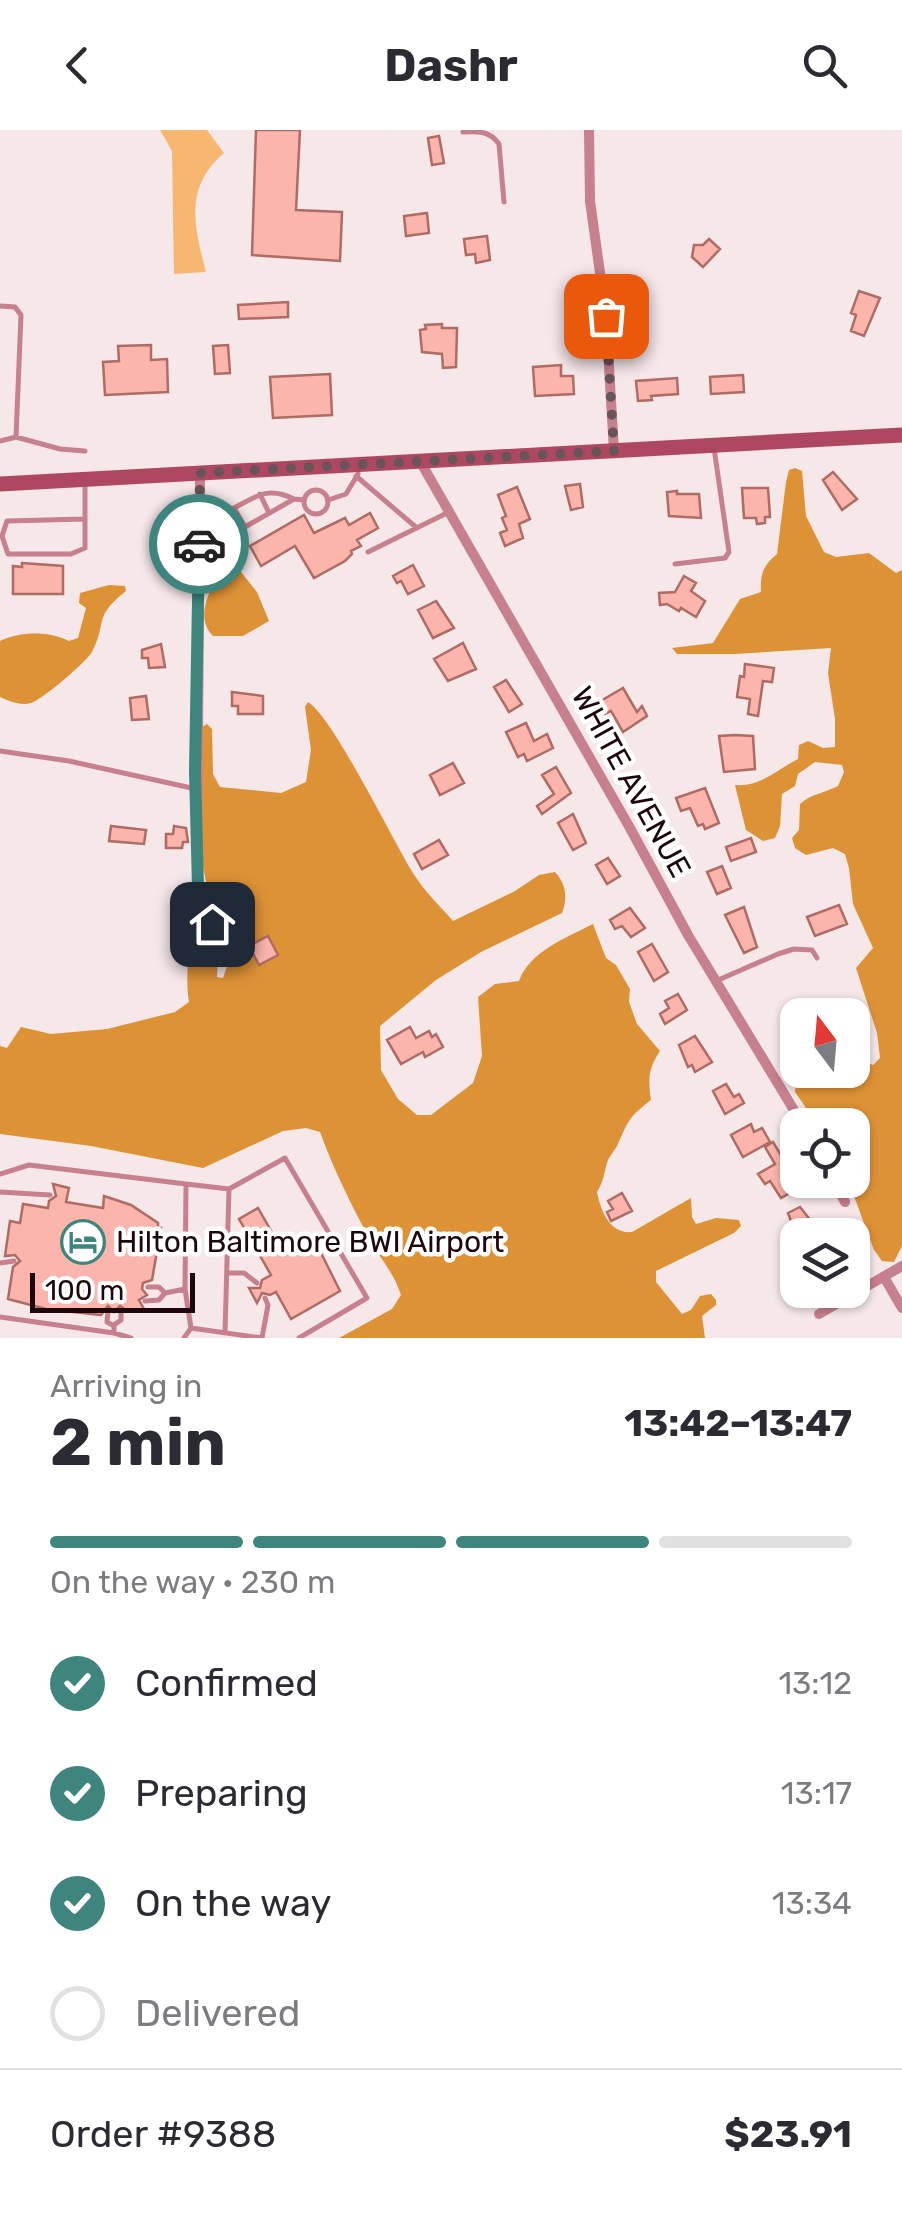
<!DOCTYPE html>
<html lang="en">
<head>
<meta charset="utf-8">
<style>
	:root { --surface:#fff; --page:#f2f2f3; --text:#2b2b33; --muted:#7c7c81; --line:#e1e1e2; --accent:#3e857e }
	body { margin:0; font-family:Rubik,sans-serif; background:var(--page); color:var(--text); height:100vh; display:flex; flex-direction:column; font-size:38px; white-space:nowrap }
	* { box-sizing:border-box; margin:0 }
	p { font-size:32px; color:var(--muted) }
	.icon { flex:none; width:55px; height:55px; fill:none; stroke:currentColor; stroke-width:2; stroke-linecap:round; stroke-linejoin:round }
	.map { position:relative; height:1208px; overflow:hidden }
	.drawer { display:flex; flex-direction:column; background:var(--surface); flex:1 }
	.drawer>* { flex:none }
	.needle { width:65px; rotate:344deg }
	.fabs { position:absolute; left:780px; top:868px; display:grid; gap:20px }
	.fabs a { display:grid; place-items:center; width:90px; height:90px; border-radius:20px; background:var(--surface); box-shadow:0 2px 8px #0004; font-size:50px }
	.scale { position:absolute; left:30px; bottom:25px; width:165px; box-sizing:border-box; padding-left:10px; border:5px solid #1d060c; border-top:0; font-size:28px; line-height:35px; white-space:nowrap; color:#1d060c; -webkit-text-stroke:8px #fff; paint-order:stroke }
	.pin { position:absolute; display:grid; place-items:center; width:85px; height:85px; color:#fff; margin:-42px; border-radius:20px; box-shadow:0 5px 15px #0006 }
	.courier { position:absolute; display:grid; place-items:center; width:100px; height:100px; margin:-50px; border:8px solid #3e857e; border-radius:50%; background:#fff; color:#222; box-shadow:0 2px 12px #0007 }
	.headline em { font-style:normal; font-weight:700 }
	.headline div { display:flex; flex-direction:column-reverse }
	.headline { display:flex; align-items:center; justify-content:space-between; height:170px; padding:0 50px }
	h1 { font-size:65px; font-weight:700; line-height:75px }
	.bar { display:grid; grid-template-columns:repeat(4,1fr); gap:15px 10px; align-content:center; height:120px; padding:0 50px }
	.bar i { height:12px; border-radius:8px; background:var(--line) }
	.bar .on { background:var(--accent) }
	.bar p { grid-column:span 4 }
	.line { display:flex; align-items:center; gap:25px; padding:0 50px; border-top:2px solid var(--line) }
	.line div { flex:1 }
	ol { padding:0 50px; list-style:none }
	li { display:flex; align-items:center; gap:30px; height:110px }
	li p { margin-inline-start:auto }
	li .icon { padding:10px; border-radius:50%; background:var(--accent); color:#fff; stroke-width:4 }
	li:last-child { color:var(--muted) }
	li i { width:55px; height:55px; border:5px solid var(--line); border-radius:50% }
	header { display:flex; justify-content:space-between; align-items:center; height:130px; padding:0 50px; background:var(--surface); font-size:45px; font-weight:700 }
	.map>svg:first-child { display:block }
	.green { fill:#f8b771 }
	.forest { fill:#de9236 }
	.building { fill:#fbb5ac; stroke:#ae6c64; stroke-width:2.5 }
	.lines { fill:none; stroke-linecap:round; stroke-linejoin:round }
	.lane { stroke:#c7808d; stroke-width:5 }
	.street { stroke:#c7808d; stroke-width:10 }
	.secondary { stroke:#ae4861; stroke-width:15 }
	.done { stroke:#695559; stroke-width:10; stroke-dasharray:0 18 }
	.route { stroke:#3e857e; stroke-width:12 }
	.labels { text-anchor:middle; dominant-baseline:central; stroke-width:9; stroke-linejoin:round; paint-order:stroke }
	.street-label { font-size:30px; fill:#1d060c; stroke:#fff }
	.poi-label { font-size:30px; fill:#1d060c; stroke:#fff; text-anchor:start }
</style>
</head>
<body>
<header><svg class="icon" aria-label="back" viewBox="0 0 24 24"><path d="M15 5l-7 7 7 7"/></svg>Dashr<svg class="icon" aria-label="search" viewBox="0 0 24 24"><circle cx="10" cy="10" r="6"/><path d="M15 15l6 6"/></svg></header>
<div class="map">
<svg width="902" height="1208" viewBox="0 0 902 1208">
	<rect width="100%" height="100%" fill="#f6e7e9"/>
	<!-- green -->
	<path class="green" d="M160,0h47l17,23c-40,34 -30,73 -18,119l-32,2 -2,-123z"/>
	<!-- forest -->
	<path class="forest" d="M795,338l7,3 4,45 18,36 12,5 33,-4 27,20 6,-3v676l-8,16 -12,-1 -8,-11 -26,-70h4v-55h-34l-23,-33 1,-10 33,-12h23l3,-12 18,7 7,-7 -3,-25 -21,-65 17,-20 -20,-44 -4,-36 -4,-14 -12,-6 -27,7 -11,-7 -3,-10 7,-8 1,-26c10,-10 25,-11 38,-18l6,-14 -2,-7 -27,-3 -17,12 -3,12 -13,8 -2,32 -5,12 -12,3 -17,-11 -11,-45c26,2 41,-15 63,-26l1,-14 9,-4 15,7 12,-1v-28l-7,-46 3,-25 -96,6h-58l-5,-6 41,-5 27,-44 21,-7c-1,-18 2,-26 16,-38l9,-72 3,-12z
		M225,427h4l28,35 12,29 -26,15h-30c-16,-16 -7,-37 2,-56 4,-9 4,-15 10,-23z
		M109,455l16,1 1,5c-34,27 -18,31 -34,61 -6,10 -50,48 -61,51 -11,3 -22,-2 -31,-6v-56c20,-10 50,-10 69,0l9,-3 8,-30 -7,-5 1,-10z
		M308,572c25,15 85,139 105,171 11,18 27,33 40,48l62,-30 24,-16 16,-3c11,12 13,25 7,41l-81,39 -45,28 -56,46 1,44 17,29 19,16h14l42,-32 9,-27 -4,-59 17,-13 24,-3c11,-30 47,-43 74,-57l13,34 10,7 14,24 -1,13 8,22 23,27c-12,18 -12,28 -9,49 -24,19 -22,20 -34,46 -1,2 -9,13 -9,14 -4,12 -4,21 -11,32 4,20 13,42 35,40l59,-34 1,19 4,7 20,-6 23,2 2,6 -7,7 -78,38v11l26,32 9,-4 9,-14 11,-2 5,6v5l-14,11 3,22h-366l53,-29 9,-14c-6,-19 -17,-32 -27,-48 -20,-37 -40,-76 -54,-115l-14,-4 -23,3 -80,37 -112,-22 -91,-12v-88l7,2 14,-21 30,7 56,-5 68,-17 14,-10c-6,-38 8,-55 -15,-90l6,-10 14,-2 24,52 -1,25 6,1 8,-23 -22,-57 -8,-43 1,-128 5,-3 5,5 1,45 7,13 61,6 25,-11 5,-32 -6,-43z"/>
	<!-- building -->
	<path class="building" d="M256,0h44l-4,80 46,2 -2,49 -88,-6z
		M439,6l5,27 -12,2 -4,-27z
		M427,83l2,20 -23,3 -2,-20z
		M487,106l3,24 -14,3 -1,-9 -9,1 -2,-16z
		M709,109l11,10 -17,18 -11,-10 2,-12h9z
		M859,161l21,7 -16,38 -13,-5 5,-16 -5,-2z
		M288,172v15l-49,2 -1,-14z
		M442,194v4h15l-1,39 -13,1 -1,-14 -20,-2 -2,-22 6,-1 -1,-4z
		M151,215v15l16,-1 1,33 -63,3 -2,-33 16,-1 -1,-15z
		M228,215l2,28 -15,1 -2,-28z
		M561,235v11h12l1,18 -39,2 -2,-29z
		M330,244l2,41 -59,3 -3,-41z
		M743,245l1,17 -33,2 -1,-17z
		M677,248l1,16 -27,2 1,4 -14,1 -2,-20z
		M833,342l24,27 -15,11 -19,-30z
		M580,354l3,23 -12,3 -6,-24z
		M517,357l13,32 -11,5 4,14 -18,8 -5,-13 7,-3 -5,-12 4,-2 -8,-21z
		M742,358h26l2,29h-5v6l-8,1 -1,-6h-12z
		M677,361v3h22l2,24 -32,-2 -2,-24z
		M370,383l8,15 -21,12 4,6 -10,5 1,3 -7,7 -31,17 -19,-32 -34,20 -11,-20 54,-31 10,18 31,-15 4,7z
		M22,433l41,3v28h-50v-28l9,1z
		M413,435l11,21 -16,8 -7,-13 -4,2 -4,-7z
		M684,446l12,7 -5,8 14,10 -9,16 -15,-9 -2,3 -12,-7 -7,1 -1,-12 16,-1z
		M436,471l18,27 -21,10 -15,-28z
		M463,513l13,26 -28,12 -14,-22z
		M161,514l4,23 -16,1 -1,-10h-6v-8z
		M745,534l29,4 -2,14 -9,-1 -5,35 -10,-2 2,-15 -13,-2 3,-21 4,1z
		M506,550l16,24 -13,8 -15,-25z
		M623,558l14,24 5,-6 5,10 -24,16 -12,-21 -6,3 -6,-12z
		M232,562l31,4v18h-25v-8h-6z
		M146,566l3,23 -17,1 -2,-22z
		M526,593l8,18 13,-7 6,14 -26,13 -3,-7 -6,3 -12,-25z
		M735,605l18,1 2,33 -31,3 -5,-36z
		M453,633l11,20 -24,12 -10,-20z
		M556,637l15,26 -29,21 -5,-8 17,-12 -12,-19z
		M705,658l14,35 -14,6 -2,-5 -5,2 -8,-18 -9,3 -5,-13z
		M573,684l13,29 -13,7 -15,-27z
		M111,696l35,4 -2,14 -35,-3z
		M174,696l12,2 2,14h-5l-1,6h-16v-14h7z
		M751,708l5,14 -25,9 -5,-14z
		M439,710l9,15 -26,14 -8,-15z
		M608,728l12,18 -13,8 -11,-19z
		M722,736l9,22 -14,6 -10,-22z
		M839,775l8,19 -32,12 -8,-19z
		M744,777l13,40 -13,6 -19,-38z
		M630,778l15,20 -14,9 -9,-11 -7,3 -5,-9z
		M268,806l10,19 -19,10 -10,-19z
		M652,814l16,28 -14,9 -16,-29z
		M678,864l9,16 -22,14 -5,-10 9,-6 -4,-7z
		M410,897l6,11 13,-7 3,6 4,-3 7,13 -18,10 -2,-5 -22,12 -14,-24z
		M695,906l17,26 -17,10 -3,-7 -4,2 -9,-22z
		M726,954l8,13 5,-3 5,9 -19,11 -12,-23z
		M751,994l3,8 8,-4 8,14 -27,15 -12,-22z
		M773,1012l27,45 -19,11 -11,-17 -5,3 -7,-10 17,-10 -10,-17z
		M53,1054l16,4 -3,14 37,6 1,-12 27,9 27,18v5h3l-9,52 -9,3 -1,6 5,6 -8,5 5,9 -17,2 -7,-5 -6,6 -6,-6 -7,9 -10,-1 -45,-5 -38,-10 5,-32 7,-6 -5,-6 -10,1 5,-35 10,2 3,-19 25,4 1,-7 7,-5z
		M622,1063l10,18 -21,10 -4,-9 6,-3 -5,-8z
		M800,1077l15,19 3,9h-22l-8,-22z
		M258,1078l27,47 29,-16 26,52 -49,28 -15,-27 -6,3 -8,-2 -5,10 -8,-15h11l2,-8 9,-5 -32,-56z"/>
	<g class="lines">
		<!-- lane -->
		<path class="lane" d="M463,2c15,-1 27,-1 36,12l5,58
			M0,176l15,1 6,8 -5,122
			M0,311l16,-4 44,12 25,2
			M356,346l61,52
			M85,352v66l-14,6h-63l-6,-18 5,-15 78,-2
			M304 372a12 12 0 1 1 24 0a12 12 0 1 1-24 0Z
			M260,364l9,19
			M294,369c-26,-13 -37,-3 -60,9l11,19 49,-28 10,1
			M328,370l18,-6 12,-20
			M368,422l81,-40
			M675,434l50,-6 4,-6 -15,-104
			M0,621l69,10 127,28
			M716,851l62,-27 16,-5 18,1 5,8
			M0,1044l29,-9 157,19 -1,105 6,39
			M186,1054l43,5 -4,144
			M229,1059l56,-31 82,140 -68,40
			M0,1062l50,3
			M0,1133l14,-2
			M229,1143h15l13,10
			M148,1157h11l6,6 20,-4
			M145,1171l14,-1 6,-7
			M108,1182l-1,10 7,4v7
			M0,1187l114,16 17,5
			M114,1195l7,-5v-8
			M184,1208l7,-10 71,10
			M262,1208l6,-33 -3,-7"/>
		<!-- street -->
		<path class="street" d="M589,0l1,71 16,115 8,135
			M420,331l210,367 58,107 115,190
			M200,343l-3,391v23l15,37
			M833,1050l12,22
			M884,1147l18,31
			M819,1184l83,-48"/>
		<!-- secondary -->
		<path class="secondary" d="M0,354l902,-49"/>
	</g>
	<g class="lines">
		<!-- done -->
		<path class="done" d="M199,414l1,-71 414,-22 -8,-135"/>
		<!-- route -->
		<path class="route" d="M199,414l-4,227 3,116 14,37"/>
	</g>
	<!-- icons -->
	<defs>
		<g id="hotel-ring" transform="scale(2.25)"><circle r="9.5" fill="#fff" stroke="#3e857e" stroke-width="1.5"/><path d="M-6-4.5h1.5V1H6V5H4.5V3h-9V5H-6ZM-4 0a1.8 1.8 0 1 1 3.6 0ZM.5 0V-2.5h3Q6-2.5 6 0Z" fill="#3e857e"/></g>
	</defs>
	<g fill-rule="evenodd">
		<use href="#hotel-ring" x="83" y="1112"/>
	</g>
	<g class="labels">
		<!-- street labels -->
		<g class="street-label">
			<text transform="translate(631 652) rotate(61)">WHITE AVENUE</text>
		</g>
		<!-- poi labels -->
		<g class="poi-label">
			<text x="116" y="1112">Hilton Baltimore BWI Airport</text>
		</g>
	</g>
</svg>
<div class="fabs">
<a><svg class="needle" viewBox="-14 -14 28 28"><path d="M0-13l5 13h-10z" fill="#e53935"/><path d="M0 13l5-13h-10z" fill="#7c7c81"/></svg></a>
<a><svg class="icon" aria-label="locate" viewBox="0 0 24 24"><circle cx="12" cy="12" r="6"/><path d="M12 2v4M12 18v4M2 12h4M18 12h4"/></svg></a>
<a><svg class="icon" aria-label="layers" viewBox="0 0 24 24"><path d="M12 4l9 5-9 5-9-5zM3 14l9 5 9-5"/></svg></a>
</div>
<div class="scale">100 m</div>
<div class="pin" style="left:606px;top:186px;background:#ea580c"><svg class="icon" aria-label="bag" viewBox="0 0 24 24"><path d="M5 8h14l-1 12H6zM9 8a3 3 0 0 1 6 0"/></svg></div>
<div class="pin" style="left:212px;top:794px;background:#1f2937"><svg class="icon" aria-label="home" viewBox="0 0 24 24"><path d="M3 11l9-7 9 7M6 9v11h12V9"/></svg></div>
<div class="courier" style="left:199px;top:414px"><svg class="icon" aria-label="car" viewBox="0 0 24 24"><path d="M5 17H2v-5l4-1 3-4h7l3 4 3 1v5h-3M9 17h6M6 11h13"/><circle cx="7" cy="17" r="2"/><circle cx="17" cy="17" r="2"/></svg></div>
</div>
<section class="drawer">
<div class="headline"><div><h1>2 min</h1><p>Arriving in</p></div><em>13:42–13:47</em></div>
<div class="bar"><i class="on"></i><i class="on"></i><i class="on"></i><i></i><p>On the way · 230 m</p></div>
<ol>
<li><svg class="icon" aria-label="check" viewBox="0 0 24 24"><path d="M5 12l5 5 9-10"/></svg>Confirmed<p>13:12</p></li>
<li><svg class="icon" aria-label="check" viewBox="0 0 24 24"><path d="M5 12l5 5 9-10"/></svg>Preparing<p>13:17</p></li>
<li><svg class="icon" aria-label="check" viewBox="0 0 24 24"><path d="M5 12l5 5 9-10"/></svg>On the way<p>13:34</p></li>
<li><i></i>Delivered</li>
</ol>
<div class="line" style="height:130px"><div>Order #9388</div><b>$23.91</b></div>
</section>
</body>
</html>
